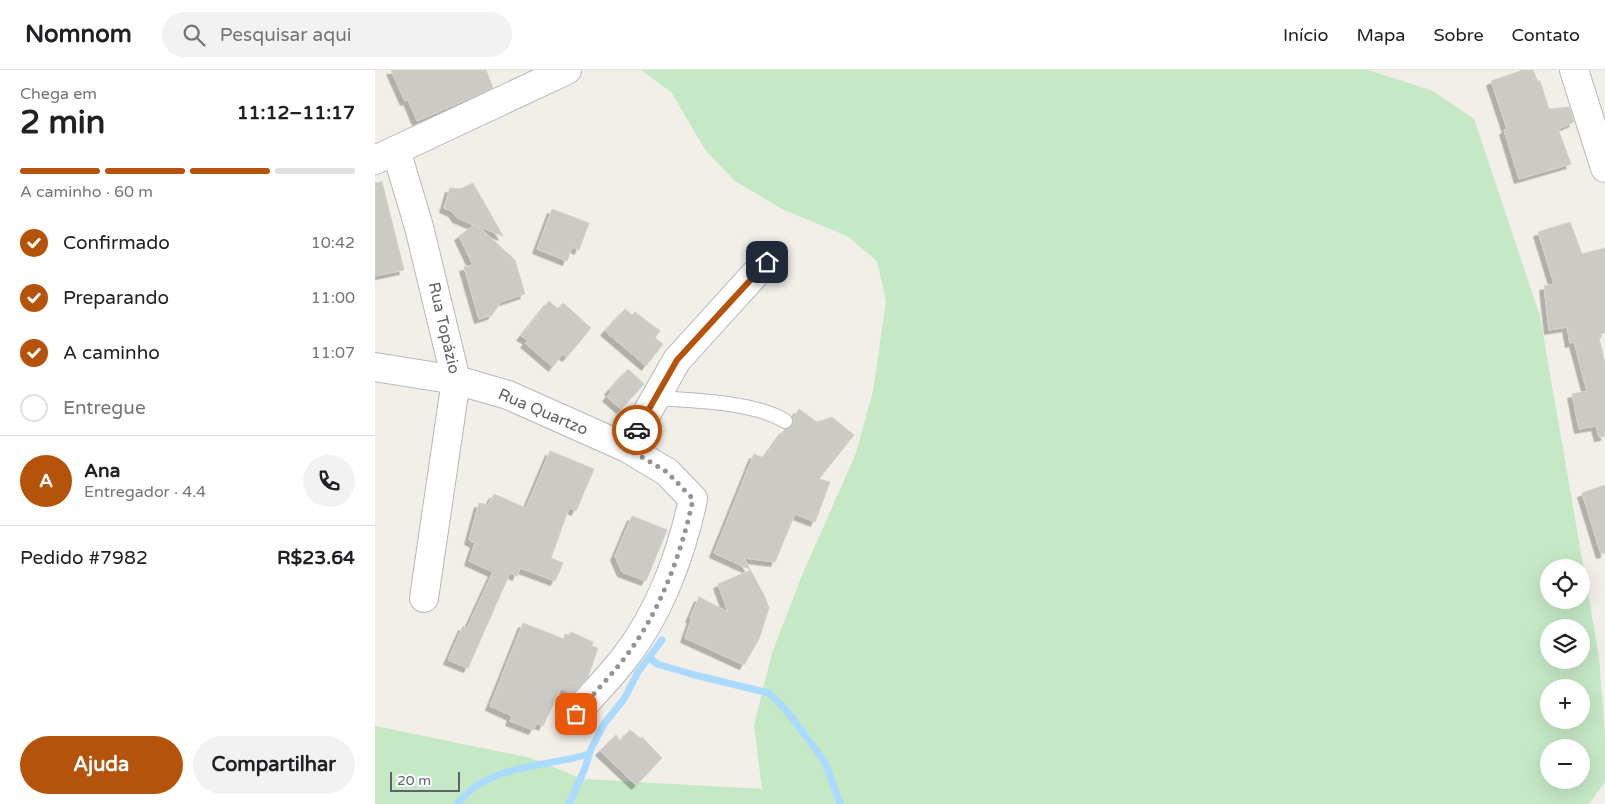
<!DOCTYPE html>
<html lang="pt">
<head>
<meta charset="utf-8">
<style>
	:root { --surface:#fff; --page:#f2f2f2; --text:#202124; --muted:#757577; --line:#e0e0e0; --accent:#b45309 }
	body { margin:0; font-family:"Varela Round",sans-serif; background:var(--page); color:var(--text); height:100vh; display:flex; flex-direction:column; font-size:19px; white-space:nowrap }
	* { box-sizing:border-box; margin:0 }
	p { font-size:16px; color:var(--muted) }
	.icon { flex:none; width:28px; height:28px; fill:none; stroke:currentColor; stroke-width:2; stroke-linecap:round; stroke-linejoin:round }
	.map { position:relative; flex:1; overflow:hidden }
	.drawer { display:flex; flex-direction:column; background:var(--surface); width:375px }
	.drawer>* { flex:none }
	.buttons { position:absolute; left:1165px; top:489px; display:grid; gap:10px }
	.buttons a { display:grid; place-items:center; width:50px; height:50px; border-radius:50%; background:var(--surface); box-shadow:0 5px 20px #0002; font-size:25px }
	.scale { position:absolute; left:15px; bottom:12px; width:70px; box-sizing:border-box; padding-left:5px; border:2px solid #5f6368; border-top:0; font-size:14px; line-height:18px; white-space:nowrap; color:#5f6368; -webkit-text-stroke:4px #fff; paint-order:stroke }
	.pin { position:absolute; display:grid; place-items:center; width:42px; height:42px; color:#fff; margin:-21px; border-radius:10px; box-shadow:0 2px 8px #0006 }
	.courier { position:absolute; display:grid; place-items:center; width:50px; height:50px; margin:-25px; border:4px solid #b45309; border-radius:50%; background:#fff; color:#222; box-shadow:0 1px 6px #0007 }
	.overview em { font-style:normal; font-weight:700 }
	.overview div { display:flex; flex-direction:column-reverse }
	.overview { display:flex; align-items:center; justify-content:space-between; height:85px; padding:0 20px }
	h1 { font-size:32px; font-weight:700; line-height:38px }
	.bar { display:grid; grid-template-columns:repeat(4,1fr); gap:8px 5px; align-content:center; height:60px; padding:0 20px }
	.bar i { height:6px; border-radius:4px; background:var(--line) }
	.bar .current { background:var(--accent) }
	.bar p { grid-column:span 4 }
	.line { display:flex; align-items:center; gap:12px; padding:0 20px; border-top:1px solid var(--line) }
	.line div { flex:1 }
	.round { display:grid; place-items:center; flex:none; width:52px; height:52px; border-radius:26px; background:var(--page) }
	ol { padding:0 20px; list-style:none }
	li { display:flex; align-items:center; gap:15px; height:55px }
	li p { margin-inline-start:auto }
	li .icon { padding:5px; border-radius:50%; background:var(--accent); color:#fff; stroke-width:4 }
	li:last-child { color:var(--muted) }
	li i { width:28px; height:28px; border:2px solid var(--line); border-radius:50% }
	.primary-button { display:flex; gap:10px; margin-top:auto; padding:10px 20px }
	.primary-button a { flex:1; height:58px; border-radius:30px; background:var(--accent); color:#fff; font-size:20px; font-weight:700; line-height:58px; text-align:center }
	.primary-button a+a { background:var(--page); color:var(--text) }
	header { display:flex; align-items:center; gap:30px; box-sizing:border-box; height:70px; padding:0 25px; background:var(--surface); border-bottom:1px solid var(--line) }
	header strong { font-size:24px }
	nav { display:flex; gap:28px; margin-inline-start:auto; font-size:18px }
	.search { width:350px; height:45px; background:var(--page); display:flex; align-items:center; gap:12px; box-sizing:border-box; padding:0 18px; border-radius:28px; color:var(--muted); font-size:19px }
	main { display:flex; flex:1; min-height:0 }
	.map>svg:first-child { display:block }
	.green { fill:#c5e8c5; fill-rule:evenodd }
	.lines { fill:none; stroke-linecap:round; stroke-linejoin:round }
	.stream { stroke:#aadaff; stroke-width:7 }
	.building { fill:#cccac5; stroke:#d6d1c6; filter:url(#shadow) }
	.service-casing { stroke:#b5b8bc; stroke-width:16 }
	.minor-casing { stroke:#b5b8bc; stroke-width:30 }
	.service { stroke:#fff; stroke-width:14 }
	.minor { stroke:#fff; stroke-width:28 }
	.done { stroke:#929495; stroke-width:5; stroke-dasharray:0 9 }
	.route { stroke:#b45309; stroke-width:6 }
	.labels { text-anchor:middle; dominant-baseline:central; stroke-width:4.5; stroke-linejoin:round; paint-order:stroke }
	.street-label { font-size:16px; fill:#5f6368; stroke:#fff }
</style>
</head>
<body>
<header>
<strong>Nomnom</strong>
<div class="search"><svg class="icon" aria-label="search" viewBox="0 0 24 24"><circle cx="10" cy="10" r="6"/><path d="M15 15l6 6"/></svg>Pesquisar aqui</div>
<nav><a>Início</a><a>Mapa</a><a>Sobre</a><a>Contato</a></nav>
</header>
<main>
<section class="drawer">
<div class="overview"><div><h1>2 min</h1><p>Chega em</p></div><em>11:12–11:17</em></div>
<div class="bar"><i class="current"></i><i class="current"></i><i class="current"></i><i></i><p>A caminho · 60 m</p></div>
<ol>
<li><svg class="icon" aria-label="check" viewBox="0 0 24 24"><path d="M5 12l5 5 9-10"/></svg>Confirmado<p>10:42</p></li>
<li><svg class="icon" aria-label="check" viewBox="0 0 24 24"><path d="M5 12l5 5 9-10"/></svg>Preparando<p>11:00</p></li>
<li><svg class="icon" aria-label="check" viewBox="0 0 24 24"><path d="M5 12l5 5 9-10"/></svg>A caminho<p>11:07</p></li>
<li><i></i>Entregue</li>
</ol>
<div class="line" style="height:90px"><b class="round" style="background:var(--accent);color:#fff">A</b><div><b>Ana</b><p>Entregador · 4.4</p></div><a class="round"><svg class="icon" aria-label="phone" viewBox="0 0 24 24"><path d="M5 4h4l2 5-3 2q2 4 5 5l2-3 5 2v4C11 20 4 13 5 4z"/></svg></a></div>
<div class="line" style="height:65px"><div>Pedido #7982</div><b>R$23.64</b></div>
<div class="primary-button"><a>Ajuda</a><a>Compartilhar</a></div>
</section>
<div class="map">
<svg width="1230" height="734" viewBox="0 0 1230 734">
	<defs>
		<filter id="shadow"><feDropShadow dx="-4.5" dy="4.5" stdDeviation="0" flood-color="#0004"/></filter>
	</defs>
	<rect width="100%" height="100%" fill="#f1efe8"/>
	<!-- green -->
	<path class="green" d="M266,0h727l65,21 41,28 66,197 59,341 6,78v47l-16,22h-1214v-78l156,32 52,21 179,10 -8,-64 18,-72 29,-75 55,-125 17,-62 13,-90 -9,-40 -30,-25 -65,-27 -47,-28 -29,-30 -35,-59zM1174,498h32v32h-32zM1174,558h32v32h-32zM1174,618h32v32h-32zM1174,678h32v32h-32z"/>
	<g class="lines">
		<!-- stream -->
		<path class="stream" d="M275,588l7,6 34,10 78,19 17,17 39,52 15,42
			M82,734c33,-41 86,-36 132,-50
			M194,734l16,-36 6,-19 13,-25 20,-25 14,-27 24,-32"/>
	</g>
	<!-- building -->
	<path class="building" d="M16,0h95l7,18 -76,33 -9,-21 -3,1z
		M1148,0h10l5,12 2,-1 9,28 20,-2 5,15 -16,7 13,35 -52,15 -15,-49 3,-1 -16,-48z
		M7,112l22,88 -29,6v-93z
		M98,113l30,53 -25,-10 37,34 10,34 -24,8 -9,13 -13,4 -15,-52 9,-2 -14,-29 15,-11 -17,-7 -4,-6 -9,-4 6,-20 10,1z
		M177,139l37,14 -10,27 -7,-3 -5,14 -30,-12z
		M1195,152l12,32 23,-6v85l-7,1 7,29v73l-6,1 -3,-11 -17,3 -7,-35 15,-3 -13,-49 -4,1 -3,-16 -18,3 -5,-44 10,-2 -16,-52z
		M174,231l9,8 5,-6 28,25 -24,29 -5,-3 -9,13 -28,-24 3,-3 -7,-4z
		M250,239l7,6 3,-3 25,19 -5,7 8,6 -17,22 -41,-35z
		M253,299l16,15 -23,25 -14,-12 4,-5 -2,-2z
		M424,339l18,13 15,-5 22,18 -35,44 11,3 -15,40 -20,-8 -20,48 -31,-4 20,37 5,13 -10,31 -15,26 -59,-27 7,-20h-2l9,-21 29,15 -10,-28 33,-14 -37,-17 40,-99 10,4 20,-28 9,-5v-7z
		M175,381l44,18 -18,42 -7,-3 -18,50 12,5 -8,18 -35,-13 -3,8 -7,-3 -42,95 -20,-8 15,-34 4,2 26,-56 -24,-11 6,-18 -6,-3 10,-37 9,2 6,-11 32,14z
		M1230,415v68l-4,1 -19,-61z
		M257,446l35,14 -21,51 -24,-9 -7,-16z
		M148,553l41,16 1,-5 4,1 2,-3 22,10 -1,4 6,2 -10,29 -16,17 -11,-6 -18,38 -6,-3 -4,7 -23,-9 2,-5 -22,-10z
		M255,660l10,8 2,-1 20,21 -26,27 -36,-34 16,-16 4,6z"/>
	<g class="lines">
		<!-- service casing -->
		<g class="service-casing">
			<path id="service" d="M280,328c36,2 100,4 130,23"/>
		</g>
		<!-- minor casing -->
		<g class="minor-casing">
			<path id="minor" d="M1199,0l31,98
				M21,80l23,77 37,153 -32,218
				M0,90l192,-90
				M0,297l81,13 52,15 119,53 40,24 26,27c-11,53 -33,113 -67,157 -15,20 -33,38 -50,57
				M252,378l50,-88 89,-98"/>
		</g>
		<!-- service -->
		<use href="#service" class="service"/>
		<!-- minor -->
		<use href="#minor" class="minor"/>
	</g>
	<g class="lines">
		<!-- done -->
		<path class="done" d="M201,644c17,-20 35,-38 50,-58 34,-44 56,-104 67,-157l-26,-27 -40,-24 10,-18"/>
		<!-- route -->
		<path class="route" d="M262,360l40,-70 90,-98"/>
	</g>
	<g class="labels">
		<!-- street labels -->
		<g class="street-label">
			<text transform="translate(69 258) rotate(77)">Rua Topázio</text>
			<text transform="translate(168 342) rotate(23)">Rua Quartzo</text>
		</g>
	</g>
</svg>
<div class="buttons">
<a><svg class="icon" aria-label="locate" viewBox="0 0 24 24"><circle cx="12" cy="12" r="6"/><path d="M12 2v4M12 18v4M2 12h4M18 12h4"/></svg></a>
<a><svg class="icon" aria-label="layers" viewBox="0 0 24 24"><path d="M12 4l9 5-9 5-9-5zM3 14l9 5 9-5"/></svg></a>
<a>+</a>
<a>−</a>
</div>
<div class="scale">20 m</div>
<div class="pin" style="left:201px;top:644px;background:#ea580c"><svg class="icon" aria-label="bag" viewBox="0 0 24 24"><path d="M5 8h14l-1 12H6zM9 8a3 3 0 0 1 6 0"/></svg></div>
<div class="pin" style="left:392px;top:192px;background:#1f2937"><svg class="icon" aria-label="home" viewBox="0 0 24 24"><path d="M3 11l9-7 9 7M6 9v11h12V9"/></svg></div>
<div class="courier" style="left:262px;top:360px"><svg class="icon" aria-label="car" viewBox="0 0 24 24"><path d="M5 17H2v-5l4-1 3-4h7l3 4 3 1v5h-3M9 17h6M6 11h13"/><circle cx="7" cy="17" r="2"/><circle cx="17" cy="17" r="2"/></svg></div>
</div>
</main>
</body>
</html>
